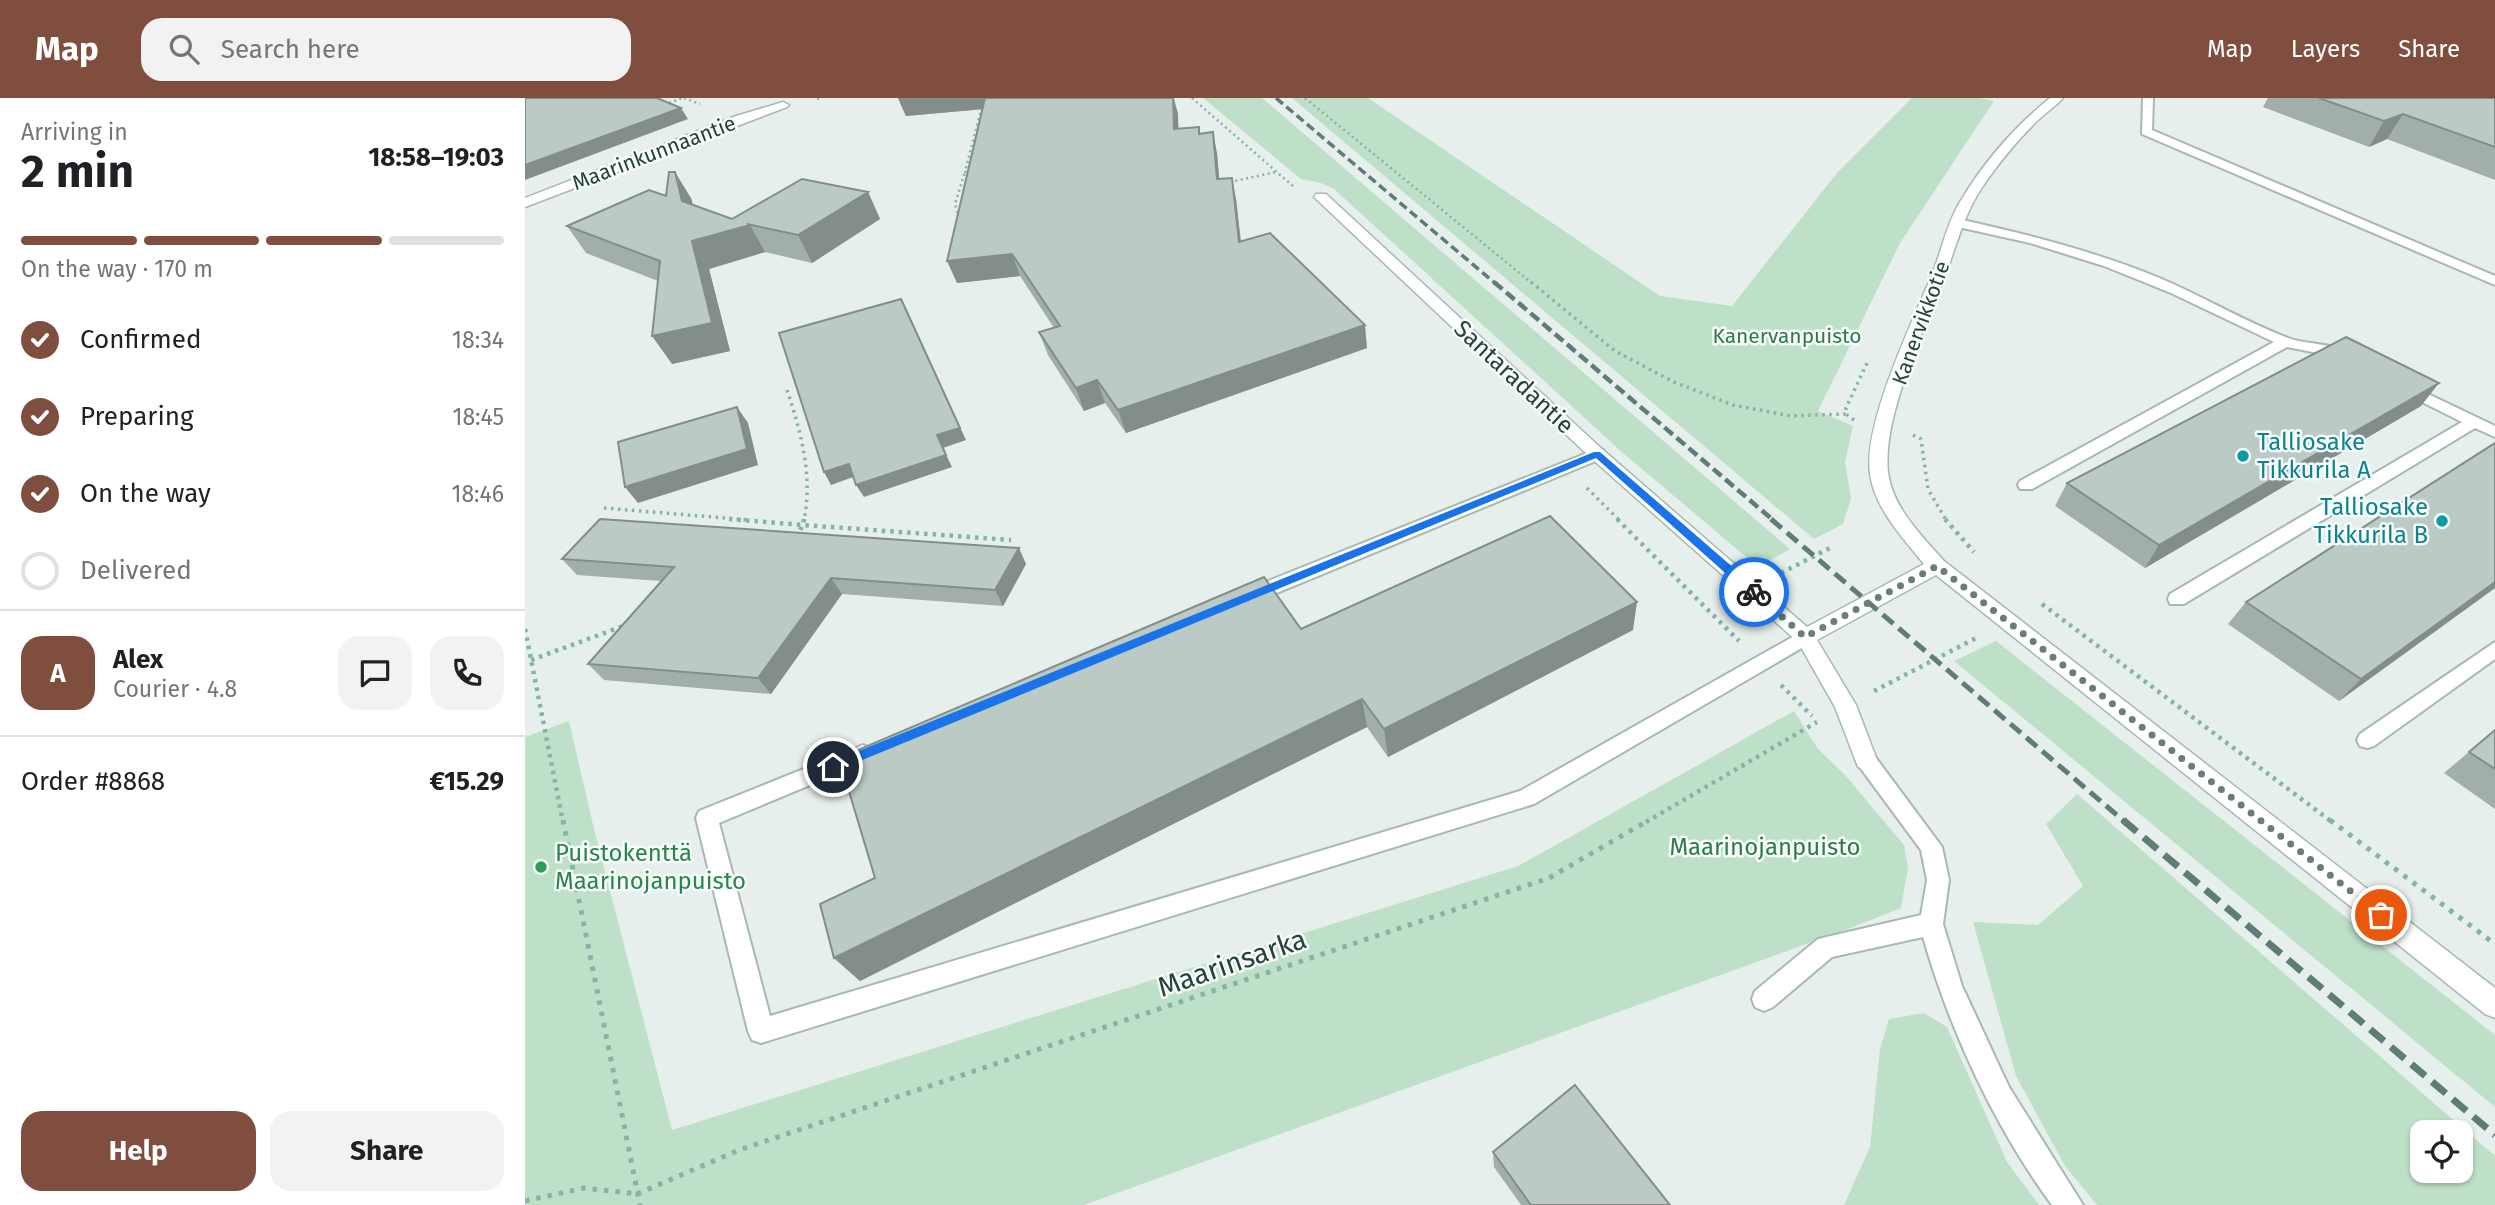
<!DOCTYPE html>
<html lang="en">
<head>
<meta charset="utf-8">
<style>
	:root { --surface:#fff; --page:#f2f2f2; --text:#202124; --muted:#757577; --line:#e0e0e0; --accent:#7f4e3f }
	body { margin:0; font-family:"Fira Sans",sans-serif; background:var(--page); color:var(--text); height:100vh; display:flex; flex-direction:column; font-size:26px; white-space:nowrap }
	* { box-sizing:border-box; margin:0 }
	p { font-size:23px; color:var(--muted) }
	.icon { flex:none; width:38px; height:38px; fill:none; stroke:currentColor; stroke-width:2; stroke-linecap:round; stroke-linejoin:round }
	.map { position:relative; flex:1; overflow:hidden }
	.details { display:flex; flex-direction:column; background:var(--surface); width:525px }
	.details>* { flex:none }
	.controls { position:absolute; left:1885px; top:1022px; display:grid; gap:14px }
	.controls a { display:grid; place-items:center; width:63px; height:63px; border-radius:14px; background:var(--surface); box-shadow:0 2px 5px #0004; font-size:35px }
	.pin { position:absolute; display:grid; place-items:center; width:60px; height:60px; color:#fff; margin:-30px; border:4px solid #fff; border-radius:50%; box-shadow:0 2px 7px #0007 }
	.courier { position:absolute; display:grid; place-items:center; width:70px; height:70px; margin:-35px; border:5px solid #1a73e8; border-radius:50%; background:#fff; color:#222; box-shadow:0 2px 9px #0007 }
	.head em { font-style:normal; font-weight:700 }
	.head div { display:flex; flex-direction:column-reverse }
	.head { display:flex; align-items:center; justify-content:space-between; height:119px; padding:0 21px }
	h1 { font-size:46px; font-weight:700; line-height:52px }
	.bar { display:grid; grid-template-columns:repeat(4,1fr); gap:10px 7px; align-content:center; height:84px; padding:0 21px }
	.bar i { height:9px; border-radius:5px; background:var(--line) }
	.bar .current { background:var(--accent) }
	.bar p { grid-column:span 4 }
	.line { display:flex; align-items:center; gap:18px; padding:0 21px; border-top:2px solid var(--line) }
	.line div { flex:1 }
	.round { display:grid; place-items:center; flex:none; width:74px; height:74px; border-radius:21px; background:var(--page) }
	ol { padding:0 21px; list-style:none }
	li { display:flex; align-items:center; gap:21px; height:77px }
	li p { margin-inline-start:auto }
	li .icon { padding:7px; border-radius:50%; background:var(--accent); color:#fff; stroke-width:4 }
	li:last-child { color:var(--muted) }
	li i { width:38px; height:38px; border:4px solid var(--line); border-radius:50% }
	.button { display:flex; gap:14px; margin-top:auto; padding:14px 21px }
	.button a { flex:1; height:80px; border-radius:21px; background:var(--accent); color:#fff; font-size:28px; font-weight:700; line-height:80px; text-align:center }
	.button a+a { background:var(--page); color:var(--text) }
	header { display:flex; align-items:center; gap:42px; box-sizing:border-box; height:98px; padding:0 35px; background:var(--accent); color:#fff }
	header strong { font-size:33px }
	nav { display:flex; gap:38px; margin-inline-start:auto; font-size:24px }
	.search { width:490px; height:63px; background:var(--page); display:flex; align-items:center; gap:18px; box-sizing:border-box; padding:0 24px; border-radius:21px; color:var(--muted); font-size:26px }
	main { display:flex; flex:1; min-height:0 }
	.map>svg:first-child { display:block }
	.green { fill:#bfe0c8; fill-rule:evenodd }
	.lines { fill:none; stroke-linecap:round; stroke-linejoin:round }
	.service-casing { stroke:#a8b8b2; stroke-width:4 }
	.minor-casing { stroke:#a8b8b2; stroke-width:3 }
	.path-far3 { stroke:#86b3a5; stroke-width:2.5; stroke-dasharray:2 3.5; stroke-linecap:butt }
	.path-far2 { stroke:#86b3a5; stroke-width:3.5; stroke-dasharray:2.5 4.5; stroke-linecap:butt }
	.path-far1 { stroke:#86b3a5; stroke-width:4.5; stroke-dasharray:3.5 5; stroke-linecap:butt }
	.path { stroke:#86b3a5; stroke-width:5; stroke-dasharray:4.5 7; stroke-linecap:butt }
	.service { fill:#fff; fill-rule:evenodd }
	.minor { fill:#fff; fill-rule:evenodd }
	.rail-far3 { stroke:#5f7d75; stroke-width:3.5; stroke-dasharray:9 4.5; stroke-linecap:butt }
	.rail-far2 { stroke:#5f7d75; stroke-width:4.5; stroke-dasharray:11 5; stroke-linecap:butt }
	.rail-far1 { stroke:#5f7d75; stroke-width:5; stroke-dasharray:14 7; stroke-linecap:butt }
	.rail { stroke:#5f7d75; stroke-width:7; stroke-dasharray:18 9; stroke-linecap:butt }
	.wall { fill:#a1aea9 }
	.shaded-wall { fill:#838d89 }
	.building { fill:#bbcac4; stroke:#838d89; stroke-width:2 }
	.route { fill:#1a73e8 }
	.done { stroke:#687f78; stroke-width:7; stroke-dasharray:0 12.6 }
	.culture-dot { fill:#0f9aa8; stroke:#f7fbf9; stroke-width:2.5 }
	.leisure-dot { fill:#2e9e5b; stroke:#f7fbf9; stroke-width:2.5 }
	.labels { text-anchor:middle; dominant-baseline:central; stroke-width:5; stroke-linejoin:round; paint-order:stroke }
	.far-street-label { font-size:21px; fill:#24423a; stroke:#f7fbf9 }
	.far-park-label { font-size:21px; fill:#2d7a4b; stroke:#f7fbf9 }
	.street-label { font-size:24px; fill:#24423a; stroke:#f7fbf9 }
	.culture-label { font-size:24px; fill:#0d838f; stroke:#f7fbf9; text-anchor:start }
	.park-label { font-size:24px; fill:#2d7a4b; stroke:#f7fbf9 }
	.leisure-label { font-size:24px; fill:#27864d; stroke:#f7fbf9; text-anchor:start }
	.near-street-label { font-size:28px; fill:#24423a; stroke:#f7fbf9 }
</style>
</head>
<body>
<header>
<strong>Map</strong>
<div class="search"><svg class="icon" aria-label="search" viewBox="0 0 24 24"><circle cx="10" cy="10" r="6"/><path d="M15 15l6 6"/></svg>Search here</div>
<nav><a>Map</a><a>Layers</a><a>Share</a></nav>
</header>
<main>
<section class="details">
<div class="head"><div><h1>2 min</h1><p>Arriving in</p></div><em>18:58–19:03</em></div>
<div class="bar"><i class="current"></i><i class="current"></i><i class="current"></i><i></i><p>On the way · 170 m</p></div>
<ol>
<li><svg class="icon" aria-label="check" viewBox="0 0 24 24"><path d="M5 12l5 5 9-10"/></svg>Confirmed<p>18:34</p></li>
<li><svg class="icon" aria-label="check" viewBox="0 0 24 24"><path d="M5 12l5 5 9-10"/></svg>Preparing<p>18:45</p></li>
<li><svg class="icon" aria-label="check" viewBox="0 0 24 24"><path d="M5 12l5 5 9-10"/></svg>On the way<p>18:46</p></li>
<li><i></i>Delivered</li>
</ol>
<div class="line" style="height:126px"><b class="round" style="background:var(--accent);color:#fff">A</b><div><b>Alex</b><p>Courier · 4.8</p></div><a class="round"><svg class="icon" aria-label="chat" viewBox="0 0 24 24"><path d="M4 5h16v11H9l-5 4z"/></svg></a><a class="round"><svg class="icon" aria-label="phone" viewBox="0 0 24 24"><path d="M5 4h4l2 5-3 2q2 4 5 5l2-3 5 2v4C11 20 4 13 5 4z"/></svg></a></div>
<div class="line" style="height:91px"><div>Order #8868</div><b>€15.29</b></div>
<div class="button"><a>Help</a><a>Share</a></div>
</section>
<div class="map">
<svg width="1970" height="1107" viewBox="0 0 1970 1107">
	<rect width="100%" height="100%" fill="#e6efeb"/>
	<!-- green -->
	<path class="green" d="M678,0h59l528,451 -32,18 -135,-114 -289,-264 -13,-6 -20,-4z
		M767,0h76l292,198 72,10 105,-133 75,-75h67l15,3 -94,142 -82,168 35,15 -8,36 6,37 -8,25 -29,15z
		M1471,543l499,394v72l-541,-446z
		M1269,613l24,38 28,27 58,69 4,23 -7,40 -53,21 -764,276h-559v-468l44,-16 25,108 78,301 846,-264z
		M1552,696l418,362v49h-398l-32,-39 -49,-90 -43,-154 65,3 45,-39 -37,-62zM1897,1034h39v39h-39z
		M1399,915l23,14 60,135 32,43h-195l26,-58 10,-98 9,-30z"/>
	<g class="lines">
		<!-- service casing -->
		<g class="service-casing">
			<path id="service" d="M1618,0h10l-1,32 343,146v9l-353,-151z
				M1433,121c68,15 135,32 199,58 44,18 86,44 131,61 20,8 48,3 64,20l-7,4 -17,-7 -41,-8 -255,142h-12l-2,-4 2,-4 254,-139 -103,-49 -67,-27 -74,-23 -76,-17v-6z
				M1878,284l92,44v11l-20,-9 -291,176h-14l-2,-5 2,-5 292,-172 -64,-32 -3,-3z
				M1072,351l6,1 2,4 -2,4 -348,144h-14l-2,-5 2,-5z
				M1280,532l7,2 3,5 -3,5 -278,162 -773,239 -9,-3 -4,-9 -52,-213 3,-7 157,-63 7,-3 7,3 3,6 -3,6 -151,63 51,193 750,-225z
				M1970,544v17l-121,87 -7,2 -7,-2 -3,-6 3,-6z
				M1341,653l7,3 69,93 7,33 -6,44 19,62 47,101 74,118h-31c-58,-79 -102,-174 -129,-268l-91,20 -59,50 -9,4 -9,-4 -3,-8 3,-8 63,-52 103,-24 6,-35 -6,-30 -62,-84 -3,-6 3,-6z"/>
		</g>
		<!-- minor casing -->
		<g class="minor-casing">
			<path id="minor" d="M1525,0h13c-8,9 -19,16 -28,25 -20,20 -38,42 -54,66 -17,26 -24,55 -35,84 -20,53 -64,143 -58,199 4,35 34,64 56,89l551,427v30l-10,-4 -549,-439 -119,65 39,65 21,55 -3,7 -8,2 -8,-2 -23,-60 -37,-65 -207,-184 -277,-261 2,-3h10l277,256 204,177 117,-63c-21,-26 -49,-55 -54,-90 -7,-51 43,-153 63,-202 9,-23 14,-49 27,-70 23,-39 54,-75 90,-104z
				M258,4l6,3 -2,2 -262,100v-9l211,-82z"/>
		</g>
		<!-- path-far3 -->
		<path class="path-far3" d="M159,0l16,6
			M667,0l102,89
			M780,0l228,186
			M292,1l3,-1
			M139,7l18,-7
			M447,73l-7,1 19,-74
			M705,84l46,-10
			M434,120l-4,-14 10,-32"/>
		<!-- path-far2 -->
		<path class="path-far2" d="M1006,184l84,69 59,31 59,23 58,11 55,-2
			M262,292c14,42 26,86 17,130
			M1329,322l-8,-6v-6l22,-47
			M1388,337l8,4 7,50 18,31
			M1062,390l32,32
			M79,410l145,12"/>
		<!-- path-far1 -->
		<path class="path-far1" d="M204,421l74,6 -7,11
			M279,421l-1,6 208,15
			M1092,421l122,122
			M1420,421l29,33
			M1256,475l53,-27
			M1517,506l290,218
			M0,531l38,193
			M6,562l95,-35
			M1256,587l31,31
			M1349,593l104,-54
			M1121,724l171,-100"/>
		<!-- path -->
		<path class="path" d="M38,722l77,385
			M1805,722l165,124
			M112,1096l102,-44 810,-272 100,-58
			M0,1103l59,-13 53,6"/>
		<!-- service -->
		<use href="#service" class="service"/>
		<!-- minor -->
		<use href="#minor" class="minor"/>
		<!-- rail-far3 -->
		<path class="rail-far3" d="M751,0l220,186"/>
		<!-- rail-far2 -->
		<path class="rail-far2" d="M969,184l279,238"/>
		<!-- rail-far1 -->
		<path class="rail-far1" d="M1246,421l354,303"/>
		<!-- rail -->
		<path class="rail" d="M1598,722l372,315"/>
	</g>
	<!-- wall -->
	<path class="wall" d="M373,0h276l4,16v15l22,5 17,19 2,26 17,20 5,42 126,107 -241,85 -21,-30 -21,8 -36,-56 -9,-23 15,-4 -34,-52 -63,7 26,-174 -77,7z
		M1743,0h227v82l-108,-41 -18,8 -106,-40z
		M343,94l12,27 -68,44 -47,-11 -56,17 21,82 -58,13 -14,-83 -72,-28 -19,-27 99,-30 25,2 2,7 39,14z
		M1896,308l-276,162 -90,-62 12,-23z
		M37,461l464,5 -23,42 -161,-12 -71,100 -167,-14 -16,-16 73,-83 -84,-6z
		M1970,490l-156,113 -111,-77 18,-22z
		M776,531l332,1 -245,127 -21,-30 -507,254 -26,-23 41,-80z
		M1970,632v79l-51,-36z
		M968,1054l177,53h-149l-27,-38z"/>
	<!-- shaded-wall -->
	<path class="shaded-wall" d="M373,0h93l4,10 -89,8z
		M648,0l5,16 1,36 -5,-21z
		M156,10l7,11 -163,61v-15z
		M1878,16l-16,25 -18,8 15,-26z
		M688,34l4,21 4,47 -4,-21z
		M150,74l16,26 8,30 -17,-27z
		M707,80l4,21 7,65 -4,-22z
		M343,94l12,27 -68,44 -14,-28z
		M225,127l15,27 -56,17 21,82 -58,13 -20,-28 40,-95z
		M487,156l8,22 -63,7 -10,-22z
		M376,201l65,141 -23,8 9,19 -88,30 -8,-12z
		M840,227l2,23 -241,85 -8,-23z
		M572,282l8,23 -21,8 -8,-23z
		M1914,285l-18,23 -276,162 14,-23z
		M212,309l11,16 10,42 -120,38 -13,-16z
		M324,366l7,12 -25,9 -7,-13z
		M494,450l7,16 -23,42 -8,-16z
		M306,480l11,16 -71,100 -13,-16z
		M1970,484v6l-156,113 22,-22z
		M1112,504l-4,28 -245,127 -4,-28z
		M837,601l5,28 -507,254 -26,-23z"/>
	<!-- building -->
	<path class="building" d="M0,0h132l24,10 -156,57z
		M460,0h188l1,31 25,-2v7l14,-2 4,47 15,-1 7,64 31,-9 95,92 -247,85 -21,-30 -21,8 -37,-56 21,-6 -48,-72 -65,7z
		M1794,0h176v49l-92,-33 -19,7z
		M144,74h6l7,29 50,18 70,-40 66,13 -70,43 -51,-11 3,1 -58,16 20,82 -60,13 8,-75 -93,-35 82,-36 17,6z
		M376,201l59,129 -23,7 9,20 -90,30 -7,-21 -25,8 -45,-139z
		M1821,239l93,46 -280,162 -92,-62z
		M212,309l10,42 -122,38 -7,-45z
		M1970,345v139l-134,97 -115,-77z
		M1025,418l87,86 -253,127 -22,-30 -528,259 -14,-54 55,-26 -36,-120 425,-181 37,52z
		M75,421l419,29 -24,42 -164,-12 -73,100 -170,-14 86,-97 -112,-8z
		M1970,632v39l-26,-17z
		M1050,987l95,120h-139l-38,-53z"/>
	<!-- route -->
	<path class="route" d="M1069,354h6l158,137v6h-8l-154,-137 -758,312 -5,2 -6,-5 2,-4z"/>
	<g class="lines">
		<!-- done -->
		<path class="done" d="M1229,494l51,45 132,-71 444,349"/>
	</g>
	<!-- markers -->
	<g class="culture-dot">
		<circle cx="1718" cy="358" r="7"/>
		<circle cx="1917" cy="423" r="7"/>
	</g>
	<circle class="leisure-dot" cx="16" cy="769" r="7"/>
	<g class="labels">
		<!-- far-street labels -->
		<g class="far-street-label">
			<text transform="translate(129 55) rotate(-21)">Maarinkunnaantie</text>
			<text transform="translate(1396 225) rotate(-70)">Kanervikkotie</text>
		</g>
		<!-- far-park labels -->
		<g class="far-park-label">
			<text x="1262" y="238">Kanervanpuisto</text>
		</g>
		<!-- street labels -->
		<g class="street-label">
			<text transform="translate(989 279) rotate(43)">Santaradantie</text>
		</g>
		<!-- culture labels -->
		<g class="culture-label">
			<text x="1732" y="344">Talliosake<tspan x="1732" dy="28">Tikkurila A</tspan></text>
			<text x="1903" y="409" text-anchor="end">Talliosake<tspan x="1903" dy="28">Tikkurila B</tspan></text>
		</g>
		<!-- park labels -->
		<g class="park-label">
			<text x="1240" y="749">Maarinojanpuisto</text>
		</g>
		<!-- leisure labels -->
		<g class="leisure-label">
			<text x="30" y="755">Puistokenttä<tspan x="30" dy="28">Maarinojanpuisto</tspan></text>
		</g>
		<!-- near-street labels -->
		<g class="near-street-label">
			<text transform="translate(707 865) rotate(-19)">Maarinsarka</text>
		</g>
	</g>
</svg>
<div class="controls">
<a><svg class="icon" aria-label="locate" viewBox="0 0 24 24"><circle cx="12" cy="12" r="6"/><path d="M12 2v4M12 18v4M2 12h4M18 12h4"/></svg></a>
</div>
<div class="pin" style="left:1856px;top:817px;background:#ea580c"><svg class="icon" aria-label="bag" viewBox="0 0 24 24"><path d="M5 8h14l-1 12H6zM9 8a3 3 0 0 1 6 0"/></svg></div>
<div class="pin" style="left:308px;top:669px;background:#1f2937"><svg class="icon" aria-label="home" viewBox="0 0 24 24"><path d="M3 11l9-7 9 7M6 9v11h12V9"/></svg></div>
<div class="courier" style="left:1229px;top:494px"><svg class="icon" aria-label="bike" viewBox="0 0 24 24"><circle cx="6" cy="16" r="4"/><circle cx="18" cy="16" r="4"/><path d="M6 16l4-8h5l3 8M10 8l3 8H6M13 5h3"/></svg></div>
</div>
</main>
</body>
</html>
